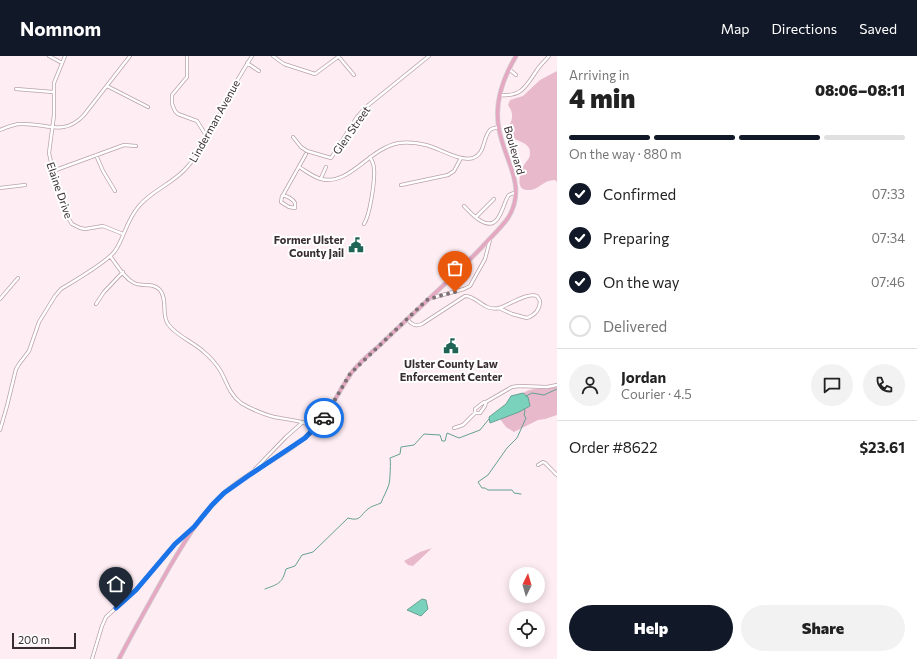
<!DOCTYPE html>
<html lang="en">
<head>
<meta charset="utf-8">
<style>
	:root { --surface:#fff; --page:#f2f2f2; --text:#222; --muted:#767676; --line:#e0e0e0; --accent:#111827 }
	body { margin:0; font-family:Commissioner,sans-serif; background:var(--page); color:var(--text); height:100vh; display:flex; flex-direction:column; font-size:15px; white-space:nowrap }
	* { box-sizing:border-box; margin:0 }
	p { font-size:13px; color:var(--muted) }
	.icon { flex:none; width:22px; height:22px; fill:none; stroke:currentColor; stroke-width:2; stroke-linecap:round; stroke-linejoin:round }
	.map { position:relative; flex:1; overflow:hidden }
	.details { display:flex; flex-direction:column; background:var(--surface); width:360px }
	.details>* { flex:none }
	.needle { width:26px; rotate:5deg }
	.controls { position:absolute; left:509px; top:511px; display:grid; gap:8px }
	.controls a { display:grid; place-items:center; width:36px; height:36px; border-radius:50%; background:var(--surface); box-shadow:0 2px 10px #0003; font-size:20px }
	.scale { position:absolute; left:12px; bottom:10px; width:64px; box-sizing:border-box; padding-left:4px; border:2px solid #382e32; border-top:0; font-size:11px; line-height:14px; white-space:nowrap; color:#382e32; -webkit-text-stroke:3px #fff; paint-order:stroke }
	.pin { position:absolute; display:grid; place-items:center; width:34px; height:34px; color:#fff; margin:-41px -17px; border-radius:50% 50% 50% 0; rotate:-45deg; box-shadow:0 0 4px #0007 }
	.pin .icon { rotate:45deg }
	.courier { position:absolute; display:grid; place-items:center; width:40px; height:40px; margin:-20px; border:3px solid #1a73e8; border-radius:50%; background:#fff; color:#222; box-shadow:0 1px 5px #0007 }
	.headline em { font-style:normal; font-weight:800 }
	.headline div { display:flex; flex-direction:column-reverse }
	.headline { display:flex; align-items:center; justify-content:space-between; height:68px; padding:0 12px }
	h1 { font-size:26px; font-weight:800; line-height:30px }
	.bar { display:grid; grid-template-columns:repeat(4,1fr); gap:6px 4px; align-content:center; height:48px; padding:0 12px }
	.bar i { height:5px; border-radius:3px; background:var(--line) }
	.bar .current { background:var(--accent) }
	.bar p { grid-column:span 4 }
	.line { display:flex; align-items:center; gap:10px; padding:0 12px; border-top:1px solid var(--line) }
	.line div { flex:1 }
	.round { display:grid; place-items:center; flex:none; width:42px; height:42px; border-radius:21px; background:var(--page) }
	ol { padding:0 12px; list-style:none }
	li { display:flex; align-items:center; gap:12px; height:44px }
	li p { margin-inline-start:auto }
	li .icon { padding:4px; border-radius:50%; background:var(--accent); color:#fff; stroke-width:4 }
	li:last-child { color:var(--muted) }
	li i { width:22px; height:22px; border:2px solid var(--line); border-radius:50% }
	.button { display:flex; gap:8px; margin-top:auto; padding:8px 12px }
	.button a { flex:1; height:46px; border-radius:24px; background:var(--accent); color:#fff; font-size:16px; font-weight:800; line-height:46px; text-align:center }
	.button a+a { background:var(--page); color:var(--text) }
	header { display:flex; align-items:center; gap:24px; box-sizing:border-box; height:56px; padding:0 20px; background:var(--accent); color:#fff }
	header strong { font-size:19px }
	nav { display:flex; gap:22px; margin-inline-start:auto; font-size:14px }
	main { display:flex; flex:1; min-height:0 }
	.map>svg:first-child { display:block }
	.green { fill:#e7b9ca }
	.water { fill:#7ad2bc; stroke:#66a193 }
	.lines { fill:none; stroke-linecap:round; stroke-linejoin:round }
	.stream { stroke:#66a193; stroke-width:1 }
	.minor-casing { stroke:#bba2ab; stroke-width:4 }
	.major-casing { stroke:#d3d1d2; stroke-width:5 }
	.minor { stroke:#fff; stroke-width:2.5 }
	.major { stroke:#e5a7c2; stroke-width:3.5 }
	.done { stroke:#7d7176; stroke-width:4; stroke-dasharray:0 7.2 }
	.route { stroke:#1a73e8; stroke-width:5 }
	.labels { text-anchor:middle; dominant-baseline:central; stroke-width:4; stroke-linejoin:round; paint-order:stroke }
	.street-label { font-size:11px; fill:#382e32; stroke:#fff }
	.poi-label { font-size:11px; font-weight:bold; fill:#382e32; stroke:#fff; text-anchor:end }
</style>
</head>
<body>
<header>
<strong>Nomnom</strong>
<nav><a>Map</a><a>Directions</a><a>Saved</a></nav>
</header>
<main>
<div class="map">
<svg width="557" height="603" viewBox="0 0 557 603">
	<rect width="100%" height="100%" fill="#feedf3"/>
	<!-- green -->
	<path class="green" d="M557,15v111l-2,-2c-13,0 -16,11 -28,10 -12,0 -7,-18 -3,-25 2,-3 6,-7 6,-11 0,0 0,-5 -1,-6 -3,-6 -15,-9 -21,-11l-2,-5c5,-10 10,-16 2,-27l2,-5 13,-4 17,-16z
		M557,331v28l-12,4 -7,1 -24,12 -8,-5 -6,-8 18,-7 12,-6 -2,-9 -5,-4c10,-6 22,-4 34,-6z
		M432,492l-19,18 -5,-1 -4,-4 16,-9z"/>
	<!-- water -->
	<path class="water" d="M523,337l5,4 2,9 -11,6 -29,11 -1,-6 17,-13 5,-8z
		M422,543l4,1 2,9 -7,7 -14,-6z"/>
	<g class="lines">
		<!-- stream -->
		<path class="stream" d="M526,340l6,-3 12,2 13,-6
			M521,438l-7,-1 -2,-3h-24l-3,-2h-3l-4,-6 10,-7 19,-27 10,-10 9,-20 -2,-3 1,-4 -1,-2
			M265,533c13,-5 17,-5 21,-20l9,-3 7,-11 11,-3 35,-34c13,4 12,-3 20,-9 3,-3 9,-4 13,-6 2,-6 6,-12 8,-19 1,-4 2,-23 1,-26l10,-4 1,-7 13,-2 10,-11 16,1 2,6h3l2,-8 12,5 21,-8 9,-11"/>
		<!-- minor casing -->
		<g class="minor-casing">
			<path id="minor" d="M49,0l13,7
				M65,0l-11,27v32l-5,38 4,18 14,45 5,8 8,4 5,1 18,-3 20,8
				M187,0v21l-15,18v9l3,7 3,3 19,7 10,16
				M273,0l11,8 31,10 23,-17
				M338,0l16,19
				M247,7l12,8
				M509,13l7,6
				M107,30l41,21
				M16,33l37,3
				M500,39c22,2 26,-9 37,-25 3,-5 8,-9 12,-14
				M0,74c7,-3 14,-6 21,-6 25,-1 43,13 63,-9l46,-59
				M293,81l8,10 6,4 24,7 26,-41 9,-10 63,-51
				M96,99l7,16 12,20
				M299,111c7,4 14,10 22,12 29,7 48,-31 78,-36 9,-1 18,0 27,2 13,3 34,17 47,13 13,-5 9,-19 17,-28 2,-2 6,-2 9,-3
				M53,115l71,-26 12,1
				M321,122l5,-11
				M401,129l47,-10 6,-4 7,-13
				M0,132l25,-3
				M283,139l23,-41
				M282,140c4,-1 11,3 13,7v5l-6,-1 -8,-5z
				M464,150c5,5 10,11 17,15 20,12 22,-21 28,-26 2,-1 4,-2 6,-2
				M476,161l18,-18
				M364,168c6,-9 11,-43 10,-55 0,-5 -2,-8 -4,-12
				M110,200c7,9 14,22 24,27 8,4 19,-1 26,7 8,10 1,24 8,34 8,12 26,18 36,28 6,5 12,12 16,18 7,12 9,24 21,33 10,6 22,11 33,14 15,3 28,3 41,11
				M0,243l18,-21
				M428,243l36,-10 6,-3 15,-27 5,-19
				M96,248l8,-12 19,-20
				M407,263c4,5 8,8 15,5l43,-28c11,-1 19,16 34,12 10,-3 29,-16 38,-12l3,5c0,9 -5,14 -13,17l-15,-4 -13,-6
				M475,357v-4l9,-7h2
				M454,372l9,-3 12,-12h5l5,-7 1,-4 26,-15 7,-1 28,1 10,-2
				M0,374l7,-24 9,-37 3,-5 10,-13 10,-29 16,-26 6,-7c13,-8 45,-26 54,-38 10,-15 11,-30 24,-45 14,-17 36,-23 49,-40 18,-20 29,-47 41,-71 7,-13 15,-26 23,-39
				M538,409l5,-3 2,1 12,12
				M255,413l31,-32 17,-15
				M92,603l10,-33 4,-9 30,-27 39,-46 18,-16"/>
		</g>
		<!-- major casing -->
		<g class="major-casing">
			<path id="major" d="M119,603c16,-31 33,-61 50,-91 16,-27 31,-53 54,-74 27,-25 62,-37 88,-62 17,-16 26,-38 39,-57 7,-11 20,-21 30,-30 34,-33 70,-64 102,-98 9,-10 19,-19 26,-29 20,-32 -4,-58 -9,-89 -5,-25 4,-51 17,-73"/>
		</g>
		<!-- minor -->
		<use href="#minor" class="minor"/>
		<!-- major -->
		<use href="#major" class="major"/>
	</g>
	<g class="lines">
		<!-- done -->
		<path class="done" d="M324,362l26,-44 6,-6 72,-69 27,-7"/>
		<!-- route -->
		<path class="route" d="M116,552l20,-18 39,-46 19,-17 18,-22 12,-12 24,-17 57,-38 19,-20"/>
	</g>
	<!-- icons -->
	<defs>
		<g id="civic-bare" transform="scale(1.2)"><path d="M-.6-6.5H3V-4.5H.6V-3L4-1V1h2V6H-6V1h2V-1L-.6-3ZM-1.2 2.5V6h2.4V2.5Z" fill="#1f6455" stroke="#fff" stroke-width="2.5" paint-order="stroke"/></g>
	</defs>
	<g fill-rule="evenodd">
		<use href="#civic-bare" x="356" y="189"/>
		<use href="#civic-bare" x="451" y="290"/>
	</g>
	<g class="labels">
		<!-- street labels -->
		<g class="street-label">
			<text transform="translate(214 65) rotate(-61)">Linderman Avenue</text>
			<text transform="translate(351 74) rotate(-55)">Glen Street</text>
			<text transform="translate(515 94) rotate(74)">Boulevard</text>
			<text transform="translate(60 134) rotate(71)">Elaine Drive</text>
		</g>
		<!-- poi labels -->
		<g class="poi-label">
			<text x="344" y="183">Former Ulster<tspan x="344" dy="13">County Jail</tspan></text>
			<text x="451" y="307" text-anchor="middle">Ulster County Law<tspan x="451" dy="13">Enforcement Center</tspan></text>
		</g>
	</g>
</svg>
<div class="controls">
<a><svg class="needle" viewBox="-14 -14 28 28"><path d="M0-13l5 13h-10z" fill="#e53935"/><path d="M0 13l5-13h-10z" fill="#767676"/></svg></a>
<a><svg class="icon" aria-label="locate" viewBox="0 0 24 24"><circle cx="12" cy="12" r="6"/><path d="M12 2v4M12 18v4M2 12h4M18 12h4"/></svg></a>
</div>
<div class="scale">200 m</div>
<div class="pin" style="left:455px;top:236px;background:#ea580c"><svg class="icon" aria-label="bag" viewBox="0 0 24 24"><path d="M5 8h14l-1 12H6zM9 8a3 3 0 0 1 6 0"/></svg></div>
<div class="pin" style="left:116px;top:552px;background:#1f2937"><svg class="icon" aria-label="home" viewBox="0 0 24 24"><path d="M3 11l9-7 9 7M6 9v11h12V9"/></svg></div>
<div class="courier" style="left:324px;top:362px"><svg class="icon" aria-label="car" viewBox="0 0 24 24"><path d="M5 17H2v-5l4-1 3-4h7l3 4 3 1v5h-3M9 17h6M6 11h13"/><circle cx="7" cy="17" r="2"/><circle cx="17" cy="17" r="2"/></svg></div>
</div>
<section class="details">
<div class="headline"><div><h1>4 min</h1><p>Arriving in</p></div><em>08:06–08:11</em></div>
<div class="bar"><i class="current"></i><i class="current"></i><i class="current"></i><i></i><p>On the way · 880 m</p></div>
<ol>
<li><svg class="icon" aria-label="check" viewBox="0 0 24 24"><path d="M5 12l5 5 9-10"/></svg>Confirmed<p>07:33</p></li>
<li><svg class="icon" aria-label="check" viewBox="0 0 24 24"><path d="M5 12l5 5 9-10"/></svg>Preparing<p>07:34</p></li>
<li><svg class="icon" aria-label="check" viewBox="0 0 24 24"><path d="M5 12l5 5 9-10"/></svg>On the way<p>07:46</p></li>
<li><i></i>Delivered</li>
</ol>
<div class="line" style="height:72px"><a class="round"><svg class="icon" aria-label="person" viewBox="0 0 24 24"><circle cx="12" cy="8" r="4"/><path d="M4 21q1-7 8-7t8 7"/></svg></a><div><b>Jordan</b><p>Courier · 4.5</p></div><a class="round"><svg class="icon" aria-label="chat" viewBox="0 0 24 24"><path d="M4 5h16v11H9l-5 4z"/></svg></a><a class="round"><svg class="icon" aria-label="phone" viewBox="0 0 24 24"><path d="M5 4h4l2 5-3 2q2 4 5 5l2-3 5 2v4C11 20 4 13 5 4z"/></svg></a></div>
<div class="line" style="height:52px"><div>Order #8622</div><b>$23.61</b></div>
<div class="button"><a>Help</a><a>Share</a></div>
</section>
</main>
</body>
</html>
